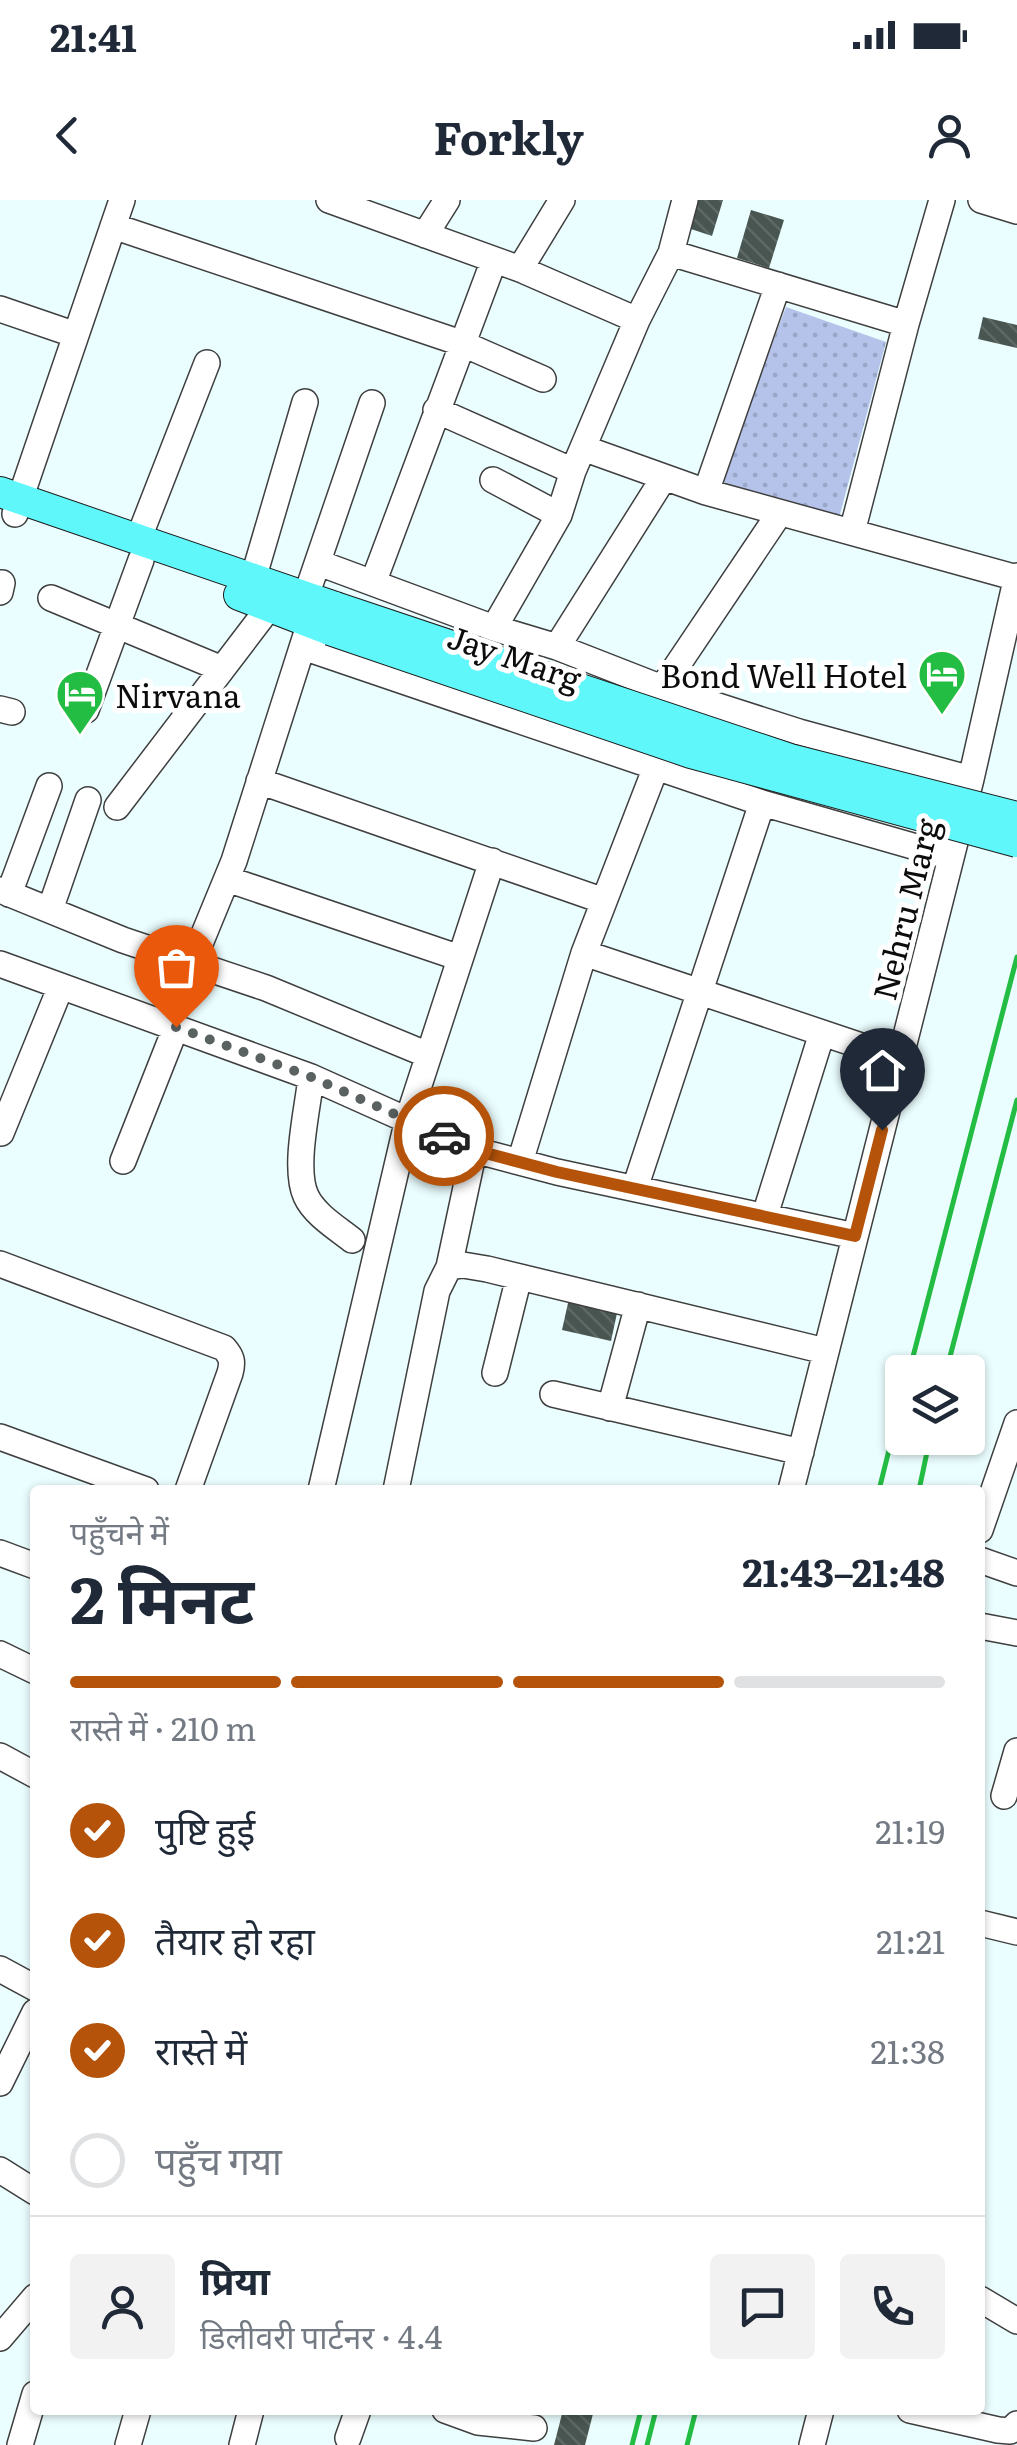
<!DOCTYPE html>
<html lang="hi">
<head>
<meta charset="utf-8">
<style>
	:root { --surface:#fff; --page:#f2f2f3; --text:#1f2937; --muted:#747a83; --line:#e0e1e3; --accent:#b45309 }
	body { margin:0; font-family:Literata,"Noto Sans Devanagari",serif; background:var(--page); color:var(--text); height:100vh; display:flex; flex-direction:column; font-size:38px; white-space:nowrap }
	* { box-sizing:border-box; margin:0 }
	p { font-size:32px; color:var(--muted) }
	.icon { flex:none; width:55px; height:55px; fill:none; stroke:currentColor; stroke-width:2; stroke-linecap:round; stroke-linejoin:round }
	.map { position:relative; flex:1; overflow:hidden }
	.details { position:absolute; left:30px; top:1285px; width:955px; height:930px; display:flex; flex-direction:column; background:var(--surface); border-radius:10px; box-shadow:0 2px 8px #0004 }
	.details>* { flex:none }
	.controls { position:absolute; left:885px; top:1155px; display:grid; gap:20px }
	.controls a { display:grid; place-items:center; width:100px; height:100px; border-radius:10px; background:var(--surface); box-shadow:0 2px 8px #0004; font-size:50px }
	.pin { position:absolute; display:grid; place-items:center; width:85px; height:85px; color:#fff; margin:-102px -42px; border-radius:50% 50% 50% 0; rotate:-45deg; box-shadow:0 0 10px #0007 }
	.pin .icon { rotate:45deg }
	.courier { position:absolute; display:grid; place-items:center; width:100px; height:100px; margin:-50px; border:8px solid #b45309; border-radius:50%; background:#fff; color:#222; box-shadow:0 2px 12px #0007 }
	.head em { font-style:normal; font-weight:700 }
	.head div { display:flex; flex-direction:column-reverse }
	.head { display:flex; align-items:center; justify-content:space-between; height:170px; padding:0 40px }
	h1 { font-size:65px; font-weight:700; line-height:75px }
	.bar { display:grid; grid-template-columns:repeat(4,1fr); gap:15px 10px; align-content:center; height:120px; padding:0 40px }
	.bar i { height:12px; border-radius:8px; background:var(--line) }
	.bar .on { background:var(--accent) }
	.bar p { grid-column:span 4 }
	.line { display:flex; align-items:center; gap:25px; padding:0 40px; border-top:2px solid var(--line) }
	.line div { flex:1 }
	.round { display:grid; place-items:center; flex:none; width:105px; height:105px; border-radius:10px; background:var(--page) }
	ol { padding:0 40px; list-style:none }
	li { display:flex; align-items:center; gap:30px; height:110px }
	li p { margin-inline-start:auto }
	li .icon { padding:10px; border-radius:50%; background:var(--accent); color:#fff; stroke-width:4 }
	li:last-child { color:var(--muted) }
	li i { width:55px; height:55px; border:5px solid var(--line); border-radius:50% }
	.status { display:flex; justify-content:space-between; align-items:center; height:70px; padding:0 50px; background:var(--surface); direction:ltr }
	.status svg { height:28px; fill:currentColor }
	header { display:flex; justify-content:space-between; align-items:center; height:130px; padding:0 40px; background:var(--surface); font-size:45px; font-weight:700 }
	.map>svg:first-child { display:block }
	.park { fill:url(#park-dots) }
	.building { fill:url(#building-back-hatch) }
	.lines { fill:none; stroke-linecap:round; stroke-linejoin:round }
	.minor-casing { stroke:#3f3f3f; stroke-width:28 }
	.major-casing { stroke:#1d1d1d; stroke-width:32 }
	.minor { stroke:#fff; stroke-width:25 }
	.major { stroke:#60f7fa; stroke-width:30 }
	.rail { stroke:#23bd44; stroke-width:5 }
	.major-bridge-casing { stroke:#1d1d1d; stroke-width:32; stroke-linecap:butt }
	.major-bridge { stroke:#60f7fa; stroke-width:30 }
	.done { stroke:#5a6161; stroke-width:10; stroke-dasharray:0 18 }
	.route { stroke:#b45309; stroke-width:12 }
	.labels { text-anchor:middle; dominant-baseline:central; stroke-width:10; stroke-linejoin:round; paint-order:stroke }
	.street-label { font-size:32px; fill:#0c0c0c; stroke:#fff }
	.poi-label { font-size:32px; fill:#0c0c0c; stroke:#fff; text-anchor:end }
</style>
</head>
<body>
<div class="status"><b>21:41</b><svg viewBox="0 0 49 12"><path d="M0 12V9h3v3zM5 12V6h3v6zM10 12V3h3v9zM15 12V0h3v12zM26 1h20v11H26zM47 4h2v5h-2z"/></svg></div>
<header><svg class="icon" aria-label="back" viewBox="0 0 24 24"><path d="M15 5l-7 7 7 7"/></svg>Forkly<svg class="icon" aria-label="person" viewBox="0 0 24 24"><circle cx="12" cy="8" r="4"/><path d="M4 21q1-7 8-7t8 7"/></svg></header>
<div class="map">
<svg width="1017" height="2245" viewBox="0 0 1017 2245">
	<defs>
		<pattern id="park-dots" width="8" height="8" patternUnits="userSpaceOnUse" patternTransform="scale(2.5)"><rect width="8" height="8" fill="#b5c2e9"/><path d="M2 2h.1M6 6h.1" fill="none" stroke="#9aa6c7" stroke-width="1.8" stroke-linecap="round"/></pattern>
		<pattern id="building-back-hatch" width="6" height="6" patternUnits="userSpaceOnUse" patternTransform="scale(2.5)"><rect width="6" height="6" fill="#485550"/><path d="M-1 5l2 2M0 0l6 6M5-1l2 2" fill="none" stroke="#5e6864"/></pattern>
	</defs>
	<rect width="100%" height="100%" fill="#ebfeff"/>
	<!-- park -->
	<path class="park" d="M786,107l100,35 -47,176 -121,-33z"/>
	<!-- building -->
	<path class="building" d="M694,0h29l-11,36 -27,-9z
		M751,10l33,10 -15,48 -32,-10z
		M983,117l34,8v23l-39,-9z
		M570,1094l49,10 -8,37 -49,-11z
		M563,2210h31l-9,35h-31z"/>
	<g class="lines">
		<!-- minor casing -->
		<g class="minor-casing">
			<path id="minor" d="M329,0l191,69 117,51
				M981,0l36,11
				M113,26l348,117 82,36
				M425,35l22,-35
				M671,53l235,71 -54,208
				M520,69l42,-69
				M0,109l76,26
				M906,124l36,-124
				M436,210l137,61
				M583,248l123,44 311,86
				M493,280l66,35
				M706,292l72,-207
				M15,314l107,-314
				M138,340l69,-177
				M319,363l175,65 63,19 105,41 137,44 172,47
				M253,379l52,-177
				M373,383l121,-323
				M0,392l2,-9
				M306,396l66,-193
				M51,398l171,71
				M494,428l65,-113 14,-44 64,-151 34,-67 14,-53
				M303,447l459,156 189,54
				M557,447l106,-168
				M662,488l117,-174
				M0,509l12,3
				M86,510l55,-150
				M259,581l345,120
				M117,607l144,-189 6,-13
				M227,679l233,79
				M0,690l123,50 143,48 162,67
				M9,694l40,-108
				M50,710l38,-110
				M584,753l316,106
				M192,763l42,-102 73,-229
				M0,764l311,113 163,73 83,22 298,64
				M311,877c-3,31 -18,91 -5,119 8,18 31,32 46,44
				M1,933l60,-147
				M123,961l53,-134
				M520,962l64,-209 72,-186
				M635,988l127,-385
				M765,1015l57,-182
				M0,1064l224,84c8,9 9,14 6,25l-42,117
				M449,1067l25,-117
				M495,1173l24,-96
				M553,1194l248,58
				M610,1208l28,-103
				M0,1237l146,53
				M321,1290l87,-371 84,-258
				M396,1290l41,-199 12,-24 14,-2 24,4 338,82
				M791,1290l180,-711 46,-203
				M980,1330l37,-107
				M0,1353l35,13
				M980,1360l37,13
				M980,1426l37,7
				M0,1454l35,17
				M0,1556l35,19
				M1004,1596l13,-45
				M980,1723l37,9
				M0,1769l35,19
				M0,1883l35,-71
				M0,1970l35,22
				M980,2099l37,22
				M0,2138l35,-41
				M445,2210l33,12 56,6
				M910,2210l88,20 12,1 7,-7
				M348,2238l10,-28
				M20,2245l15,-51
				M128,2245l10,-35
				M242,2245l9,-35
				M812,2245l9,-35"/>
		</g>
		<!-- major casing -->
		<g class="major-casing">
			<path id="major" d="M0,292l335,115
				M239,395l91,35"/>
		</g>
		<!-- minor -->
		<use href="#minor" class="minor"/>
		<!-- major -->
		<use href="#major" class="major"/>
		<!-- rail -->
		<path class="rail" d="M909,1172l108,-415
			M946,1172l71,-272
			M879,1290l23,-92
			M919,1290l11,-52
			M632,2245l9,-35
			M647,2245l9,-35
			M687,2245l9,-35"/>
		<!-- major-bridge casing -->
		<g class="major-bridge-casing">
			<path id="major-bridge" d="M335,407l455,152 227,58
				M330,430l361,123 326,89"/>
		</g>
		<!-- major-bridge -->
		<use href="#major-bridge" class="major-bridge"/>
	</g>
	<g class="lines">
		<!-- done -->
		<path class="done" d="M176,827l135,50 133,59"/>
		<!-- route -->
		<path class="route" d="M444,936l30,14 83,22 298,64 27,-106"/>
	</g>
	<!-- icons -->
	<defs>
		<g id="hotel-pin" transform="scale(2.5)"><path d="M0 17L-7.5 6A9.5 9.5 0 1 1 7.5 6Z" fill="#23bd44" stroke="#fff"/><path d="M-6-4.5h1.5V1H6V5H4.5V3h-9V5H-6ZM-4 0a1.8 1.8 0 1 1 3.6 0ZM.5 0V-2.5h3Q6-2.5 6 0Z" fill="#fff"/></g>
	</defs>
	<g fill-rule="evenodd">
		<use href="#hotel-pin" x="942" y="474"/>
		<use href="#hotel-pin" x="80" y="494"/>
	</g>
	<g class="labels">
		<!-- street labels -->
		<g class="street-label">
			<text transform="translate(515 456) rotate(19)">Jay Marg</text>
			<text transform="translate(904 709) rotate(-76)">Nehru Marg</text>
		</g>
		<!-- poi labels -->
		<g class="poi-label">
			<text x="907" y="474">Bond Well Hotel</text>
			<text x="115" y="494" text-anchor="start">Nirvana</text>
		</g>
	</g>
</svg>
<div class="controls">
<a><svg class="icon" aria-label="layers" viewBox="0 0 24 24"><path d="M12 4l9 5-9 5-9-5zM3 14l9 5 9-5"/></svg></a>
</div>
<div class="pin" style="left:176px;top:827px;background:#ea580c"><svg class="icon" aria-label="bag" viewBox="0 0 24 24"><path d="M5 8h14l-1 12H6zM9 8a3 3 0 0 1 6 0"/></svg></div>
<div class="pin" style="left:882px;top:930px;background:#1f2937"><svg class="icon" aria-label="home" viewBox="0 0 24 24"><path d="M3 11l9-7 9 7M6 9v11h12V9"/></svg></div>
<div class="courier" style="left:444px;top:936px"><svg class="icon" aria-label="car" viewBox="0 0 24 24"><path d="M5 17H2v-5l4-1 3-4h7l3 4 3 1v5h-3M9 17h6M6 11h13"/><circle cx="7" cy="17" r="2"/><circle cx="17" cy="17" r="2"/></svg></div>
<section class="details">
<div class="head"><div><h1>2 मिनट</h1><p>पहुँचने में</p></div><em>21:43–21:48</em></div>
<div class="bar"><i class="on"></i><i class="on"></i><i class="on"></i><i></i><p>रास्ते में · 210 m</p></div>
<ol>
<li><svg class="icon" aria-label="check" viewBox="0 0 24 24"><path d="M5 12l5 5 9-10"/></svg>पुष्टि हुई<p>21:19</p></li>
<li><svg class="icon" aria-label="check" viewBox="0 0 24 24"><path d="M5 12l5 5 9-10"/></svg>तैयार हो रहा<p>21:21</p></li>
<li><svg class="icon" aria-label="check" viewBox="0 0 24 24"><path d="M5 12l5 5 9-10"/></svg>रास्ते में<p>21:38</p></li>
<li><i></i>पहुँच गया</li>
</ol>
<div class="line" style="height:180px"><a class="round"><svg class="icon" aria-label="person" viewBox="0 0 24 24"><circle cx="12" cy="8" r="4"/><path d="M4 21q1-7 8-7t8 7"/></svg></a><div><b>प्रिया</b><p>डिलीवरी पार्टनर · 4.4</p></div><a class="round"><svg class="icon" aria-label="chat" viewBox="0 0 24 24"><path d="M4 5h16v11H9l-5 4z"/></svg></a><a class="round"><svg class="icon" aria-label="phone" viewBox="0 0 24 24"><path d="M5 4h4l2 5-3 2q2 4 5 5l2-3 5 2v4C11 20 4 13 5 4z"/></svg></a></div>
</section>
</div>
</body>
</html>
